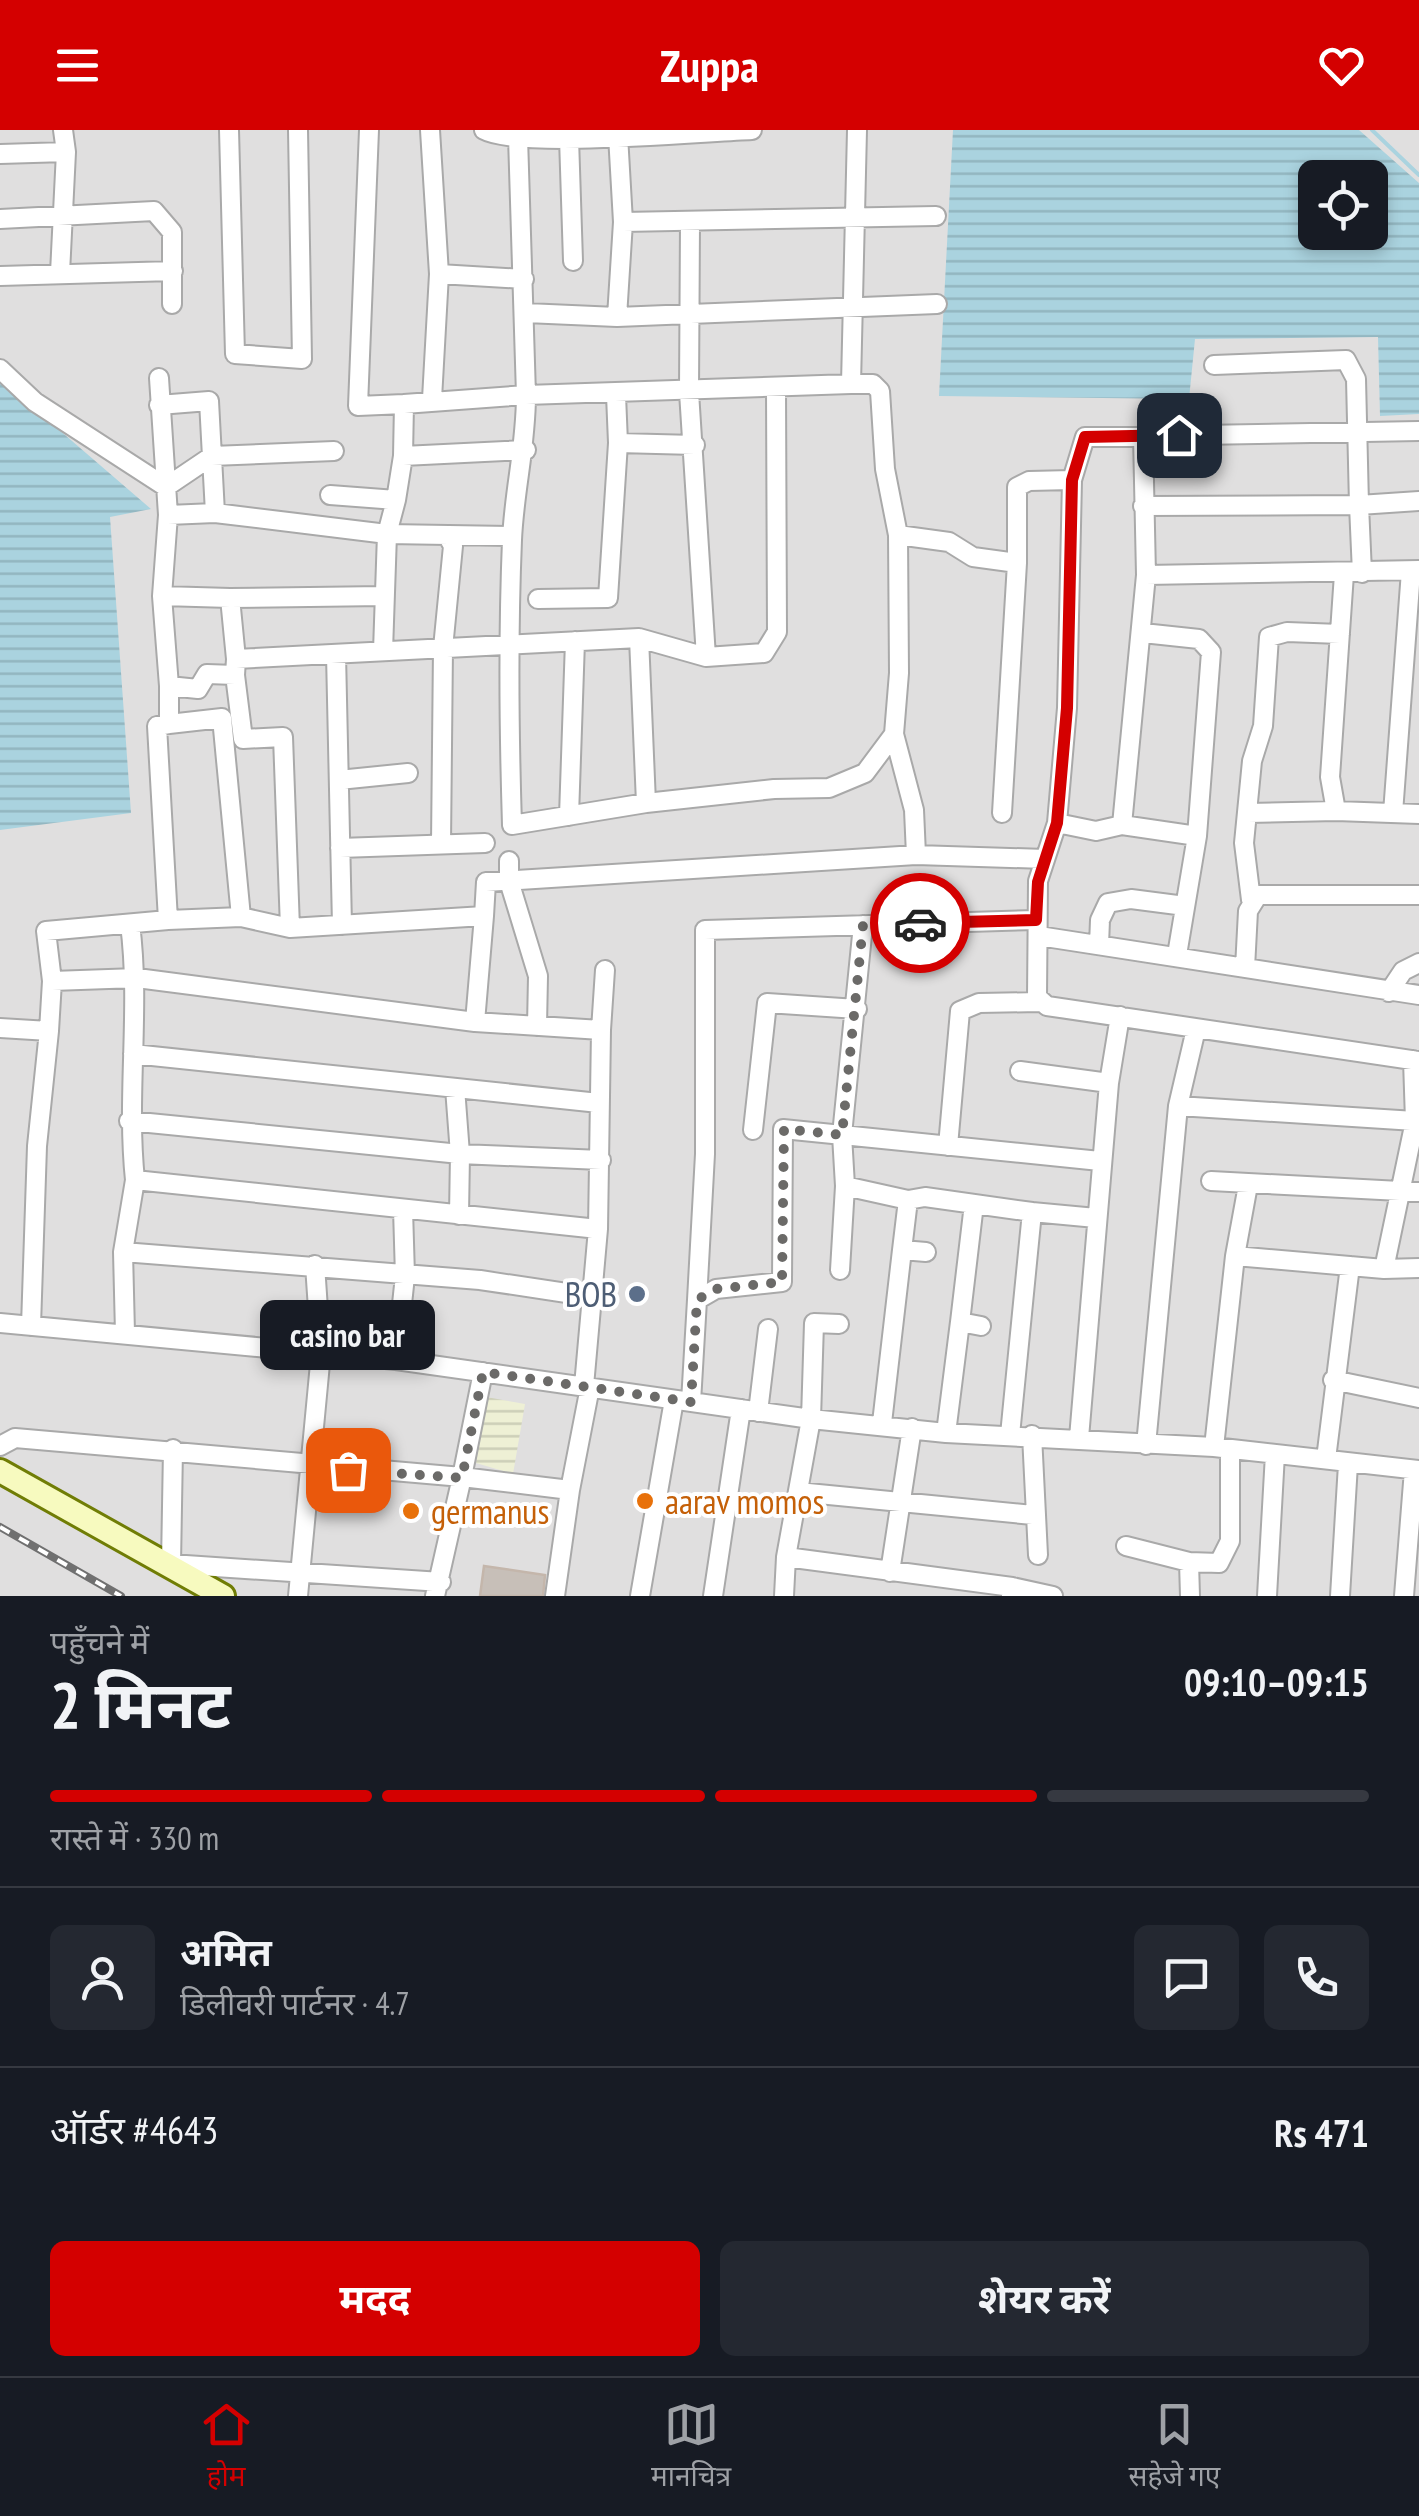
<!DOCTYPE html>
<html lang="hi">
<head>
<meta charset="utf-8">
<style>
	:root { --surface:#171b24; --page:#242831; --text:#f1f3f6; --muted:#9ea1a6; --line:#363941; --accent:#d40000 }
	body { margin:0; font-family:"PT Sans Narrow","Noto Sans Devanagari",sans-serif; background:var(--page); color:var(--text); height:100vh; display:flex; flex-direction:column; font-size:38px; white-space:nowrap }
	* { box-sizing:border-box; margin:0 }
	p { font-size:32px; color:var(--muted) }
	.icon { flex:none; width:55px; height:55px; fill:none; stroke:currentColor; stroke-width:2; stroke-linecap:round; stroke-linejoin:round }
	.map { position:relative; height:1466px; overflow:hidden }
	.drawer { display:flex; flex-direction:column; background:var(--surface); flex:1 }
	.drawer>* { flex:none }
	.tools { position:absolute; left:1298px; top:30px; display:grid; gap:20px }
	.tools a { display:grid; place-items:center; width:90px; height:90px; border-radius:15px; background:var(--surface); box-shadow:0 5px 15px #0003; font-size:50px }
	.pin { position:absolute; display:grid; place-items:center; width:85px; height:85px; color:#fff; margin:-42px; border-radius:20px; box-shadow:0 5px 15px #0006 }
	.courier { position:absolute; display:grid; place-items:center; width:100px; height:100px; margin:-50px; border:8px solid #d40000; border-radius:50%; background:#fff; color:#222; box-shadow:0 2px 12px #0007 }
	.bubble { position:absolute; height:70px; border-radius:15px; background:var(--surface); box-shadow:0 5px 15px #0003; font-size:32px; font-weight:700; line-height:70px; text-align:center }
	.head em { font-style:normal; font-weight:700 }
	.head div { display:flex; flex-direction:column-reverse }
	.head { display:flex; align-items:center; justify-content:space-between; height:170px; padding:0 50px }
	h1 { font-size:65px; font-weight:700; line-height:75px }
	.bar { display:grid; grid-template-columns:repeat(4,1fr); gap:15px 10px; align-content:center; height:120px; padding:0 50px }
	.bar i { height:12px; border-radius:8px; background:var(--line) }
	.bar .active { background:var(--accent) }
	.bar p { grid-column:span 4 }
	.line { display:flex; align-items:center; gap:25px; padding:0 50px; border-top:2px solid var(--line) }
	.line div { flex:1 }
	.round { display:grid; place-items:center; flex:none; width:105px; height:105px; border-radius:15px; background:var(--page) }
	.primary-button { display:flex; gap:20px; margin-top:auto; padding:20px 50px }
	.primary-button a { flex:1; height:115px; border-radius:15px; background:var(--accent); color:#fff; font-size:40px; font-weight:700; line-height:115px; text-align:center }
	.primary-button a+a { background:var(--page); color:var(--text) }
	header { display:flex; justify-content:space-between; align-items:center; height:130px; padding:0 50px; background:var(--accent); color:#fff; font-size:45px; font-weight:700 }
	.tab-bar { display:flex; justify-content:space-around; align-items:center; height:140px; border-top:2px solid var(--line); background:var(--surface); font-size:28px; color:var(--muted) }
	.tab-bar a { display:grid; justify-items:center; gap:5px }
	.tab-bar .active { color:var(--accent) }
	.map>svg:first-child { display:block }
	.residential { fill:#e0dfdf; fill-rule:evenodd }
	.farmland { fill:url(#farmland-rules) }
	.water { fill:url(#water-rules); fill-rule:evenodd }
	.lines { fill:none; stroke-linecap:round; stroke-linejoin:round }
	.stream { stroke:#aad3df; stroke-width:4 }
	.building { fill:#c7bfb8; stroke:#c4b6ab; stroke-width:2.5 }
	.street-casing { stroke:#a9a9a9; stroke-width:22 }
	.secondary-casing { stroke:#707d05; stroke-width:28 }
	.street { stroke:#fff; stroke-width:18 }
	.secondary { stroke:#f7fabf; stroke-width:22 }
	.rail-casing { stroke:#707070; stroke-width:8 }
	.rail { stroke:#fff; stroke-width:4; stroke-dasharray:11; stroke-linecap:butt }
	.done { stroke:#6b6a68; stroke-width:10; stroke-dasharray:0 18 }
	.route { stroke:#d40000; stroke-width:12 }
	.service-dot { fill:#5c6f8a; stroke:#fff; stroke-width:4 }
	.food-dot { fill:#e8710a; stroke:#fff; stroke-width:4 }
	.labels { text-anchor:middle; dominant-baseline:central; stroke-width:8; stroke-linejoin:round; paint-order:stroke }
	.service-label { font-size:35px; fill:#4e5e75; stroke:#fff; text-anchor:end }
	.food-label { font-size:35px; fill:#c56008; stroke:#fff; text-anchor:start }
</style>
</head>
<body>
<header><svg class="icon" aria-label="menu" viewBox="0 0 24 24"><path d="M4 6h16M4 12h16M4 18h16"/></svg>Zuppa<svg class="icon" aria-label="heart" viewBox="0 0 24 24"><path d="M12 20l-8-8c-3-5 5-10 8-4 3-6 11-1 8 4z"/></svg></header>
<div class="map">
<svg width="1419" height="1466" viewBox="0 0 1419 1466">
	<defs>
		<pattern id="farmland-rules" width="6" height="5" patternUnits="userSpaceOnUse" patternTransform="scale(2.5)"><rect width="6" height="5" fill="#eef0d5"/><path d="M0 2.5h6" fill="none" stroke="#ccceb7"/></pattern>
		<pattern id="water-rules" width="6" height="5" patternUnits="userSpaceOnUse" patternTransform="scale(2.5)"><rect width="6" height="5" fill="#aad3df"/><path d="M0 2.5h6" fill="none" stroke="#92b5bf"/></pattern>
	</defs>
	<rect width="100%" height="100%" fill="#f2efe9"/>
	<!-- residential -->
	<path class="residential" d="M0,0h1419v1466h-1419zM1315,48h55v54h-55z"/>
	<!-- farmland -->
	<path class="farmland" d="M486,1267l39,7 -12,70 -37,-11z"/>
	<!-- water -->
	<path class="water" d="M953,0h406l60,53v231l-39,2 -2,-79 -183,2 -6,60 -250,-3zM1315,48h55v54h-55z
		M0,249l151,130 -41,8 21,296 -131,17z"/>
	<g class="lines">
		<!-- stream -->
		<path class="stream" d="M1372,0l47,45"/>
	</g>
	<!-- building -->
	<path class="building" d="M484,1436l61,9 -2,21h-63z"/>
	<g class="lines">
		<!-- street casing -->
		<g class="street-casing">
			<path id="street" d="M63,0l3,22
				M229,0l6,224 67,5 -4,-229
				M369,0l-11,276 46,-2
				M430,0l9,144 -7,125
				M484,0c34,19 217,2 268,0
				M569,8l4,123
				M0,24l66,-2 -6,121
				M0,89l154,-8 18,21v72
				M623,92l313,-6
				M690,93l-1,169 17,265
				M439,144l85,5
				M0,146l173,-5
				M526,183l91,4 320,-13
				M617,187l6,-95 -5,-87
				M1214,235l132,-5 10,19 3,126 60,-4
				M0,239l35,33 131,85 46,-31 122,-5
				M159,248l9,137 -6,81 7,90
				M851,254l6,-254
				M159,275l50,-4 6,112
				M1419,301l-334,6 -13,43 -5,228 -10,115 -19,58 -1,116 10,9 372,55
				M1143,305l3,140 273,-5
				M618,313l77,2
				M403,326l123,-6
				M330,365l66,5 7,-44 1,-52 122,-9 -8,-258
				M1143,376l216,-1 3,68
				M168,385l47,-2 172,21 125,2
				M898,405l51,7 24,15 44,6 -15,250
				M1017,433v-76l12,-6 43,-1
				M1344,444l-14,203 6,34 83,3
				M162,466l68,2 6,61 403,-21 67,19 58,-4 13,-21 -1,-243
				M230,468l153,-2
				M538,469l70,-1 10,-155 -2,-48
				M1143,503l56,6 12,13 -14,184 -20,119
				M639,508l7,165
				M383,521l4,-117 9,-34
				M336,524l6,271
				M235,545l8,64 40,-2 7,191
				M169,594l53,-6 19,199
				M894,604l-29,39 -36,15 -55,1 -128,14 -134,22c-3,-95 -4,-189 0,-285 2,-49 14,-93 14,-145l325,-11h22l7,7 5,78 13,66 1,138 -5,61 20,76 2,45
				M339,650l69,-7
				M1248,683l88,-2
				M1393,683l18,-242
				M569,686l6,-175
				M1057,693l39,8 26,-6 24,-250
				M1122,695l75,11
				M441,714l2,-196 10,-102 -6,-11
				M340,718l145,-5
				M509,731v20l29,95 -1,50
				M1251,770l-7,-57 8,-82 11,-35 6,-89 18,-5 53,2
				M168,790l-11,-194 12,-2v-38l29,3 9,-15 28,1 1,-16
				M130,794c11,85 -4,170 5,256l463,49
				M1039,806l380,59
				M1099,815l1,-25 8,-17 23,-4 54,7
				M1245,838l3,-57 10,-16h161
				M1389,862l14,-21 16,-8
				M475,892l9,-106
				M0,898l49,3 3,-50
				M601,900l4,-60
				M133,924l466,49
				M1413,930l2,61 4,1
				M1020,941l89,12 -30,355
				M1109,953l11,-67
				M1178,976l18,-77
				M129,991l331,33 -5,-66
				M753,1000l14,-127 90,6
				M948,1016l12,-135 19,-8 60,-1
				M1211,1051l208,11
				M845,1056l63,14 17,-3 107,15
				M459,1085l1,-61 141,6
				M902,1120l6,-50
				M123,1122l357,28 113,17
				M1235,1126l13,-71
				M840,1140l5,-84 -3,-51 21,-210
				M697,1170l8,-146v-224l331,-10
				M960,1192l14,-118
				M0,1193l396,37 415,59 135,14 268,14 205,23
				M31,1196l6,-180 12,-115
				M125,1203l-2,-81 12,-72
				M396,1230l9,-84 -2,-67
				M1333,1250l86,18
				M584,1256l14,-157 3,-199 -126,-8 -338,-44 -85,3 -6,-50 122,-11 73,-3 49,11 194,-12 2,-34 430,-27 129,4
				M691,1272l6,-102 19,-11 66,-7 1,-153 317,32
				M758,1282l10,-83
				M882,1293l20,-173 24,2
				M946,1303l14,-111 21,4
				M1010,1305l22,-223 64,6
				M1032,1305l6,120
				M1146,1315l32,-339 237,15 -31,148
				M0,1316l15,-8 447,39 21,-105
				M1214,1317l21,-191 149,13 35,-1
				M173,1319l-2,115 270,18
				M1326,1329l24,-193
				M798,1362l235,23
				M1126,1416l63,16 30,1 11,-22v-91
				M786,1427l226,30
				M1189,1432l1,34
				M890,1442l22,-144
				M298,1466l23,-243 -6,-88
				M435,1466l27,-119 108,13 20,-103
				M555,1466l15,-106
				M640,1466l34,-196
				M713,1466l28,-187
				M784,1466l2,-39 25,-138 3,-96 25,1
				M1011,1466l1,-9 41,9
				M1267,1466l8,-142
				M1340,1466l8,-132
				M1404,1466l10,-126"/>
		</g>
		<!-- secondary casing -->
		<g class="secondary-casing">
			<path id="secondary" d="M0,1341l223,125"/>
		</g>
		<!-- street -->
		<use href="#street" class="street"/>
		<!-- secondary -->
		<use href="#secondary" class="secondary"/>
		<!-- rail casing -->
		<g class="rail-casing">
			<path id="rail" d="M0,1397l121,69"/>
		</g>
		<!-- rail -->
		<use href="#rail" class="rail"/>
	</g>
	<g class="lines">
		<!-- done -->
		<path class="done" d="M348,1340l114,8 21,-106 208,30 6,-102 19,-11 66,-7 2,-153 58,6 21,-210 57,-2"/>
		<!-- route -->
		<path class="route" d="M920,793l116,-3 2,-38 19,-59 10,-115 5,-228 13,-43 94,-2"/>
	</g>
	<!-- markers -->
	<circle class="service-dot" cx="637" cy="1164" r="10"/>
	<g class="food-dot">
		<circle cx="645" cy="1371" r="10"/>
		<circle cx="411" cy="1381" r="10"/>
	</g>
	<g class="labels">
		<!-- service labels -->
		<g class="service-label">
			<text x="617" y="1164">BOB</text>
		</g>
		<!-- food labels -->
		<g class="food-label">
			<text x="665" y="1371">aarav momos</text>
			<text x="431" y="1381">germanus</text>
		</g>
	</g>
</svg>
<div class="tools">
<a><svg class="icon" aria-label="locate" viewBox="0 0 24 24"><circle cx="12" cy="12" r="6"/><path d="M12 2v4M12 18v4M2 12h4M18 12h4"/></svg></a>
</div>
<div class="pin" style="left:348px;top:1340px;background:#ea580c"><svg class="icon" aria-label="bag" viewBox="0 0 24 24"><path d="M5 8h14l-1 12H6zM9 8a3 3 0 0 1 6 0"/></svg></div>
<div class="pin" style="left:1179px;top:305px;background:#1f2937"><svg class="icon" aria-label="home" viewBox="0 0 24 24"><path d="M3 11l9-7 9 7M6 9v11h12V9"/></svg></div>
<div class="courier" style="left:920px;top:793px"><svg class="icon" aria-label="car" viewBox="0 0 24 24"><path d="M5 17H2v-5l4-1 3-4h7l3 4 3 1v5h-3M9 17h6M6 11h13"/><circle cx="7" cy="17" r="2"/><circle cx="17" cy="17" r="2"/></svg></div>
<div class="bubble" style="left:260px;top:1170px;width:175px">casino bar</div>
</div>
<section class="drawer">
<div class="head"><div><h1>2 मिनट</h1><p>पहुँचने में</p></div><em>09:10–09:15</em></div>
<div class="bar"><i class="active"></i><i class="active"></i><i class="active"></i><i></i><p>रास्ते में · 330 m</p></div>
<div class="line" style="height:180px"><a class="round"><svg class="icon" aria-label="person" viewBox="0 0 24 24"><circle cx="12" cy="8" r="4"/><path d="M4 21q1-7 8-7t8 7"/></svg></a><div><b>अमित</b><p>डिलीवरी पार्टनर · 4.7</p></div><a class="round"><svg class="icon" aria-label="chat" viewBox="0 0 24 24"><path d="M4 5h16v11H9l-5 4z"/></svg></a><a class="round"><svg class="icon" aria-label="phone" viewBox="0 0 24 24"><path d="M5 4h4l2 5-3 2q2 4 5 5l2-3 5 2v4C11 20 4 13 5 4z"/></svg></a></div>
<div class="line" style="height:130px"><div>ऑर्डर #4643</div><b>Rs 471</b></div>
<div class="primary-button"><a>मदद</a><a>शेयर करें</a></div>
</section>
<nav class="tab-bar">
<a class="active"><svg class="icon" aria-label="home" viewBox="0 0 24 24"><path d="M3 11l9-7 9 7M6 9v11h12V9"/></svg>होम</a>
<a><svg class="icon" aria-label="map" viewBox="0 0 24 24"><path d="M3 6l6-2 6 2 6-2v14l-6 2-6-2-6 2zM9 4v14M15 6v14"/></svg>मानचित्र</a>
<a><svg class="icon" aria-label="saved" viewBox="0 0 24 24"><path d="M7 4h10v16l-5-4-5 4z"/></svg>सहेजे गए</a>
</nav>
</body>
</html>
